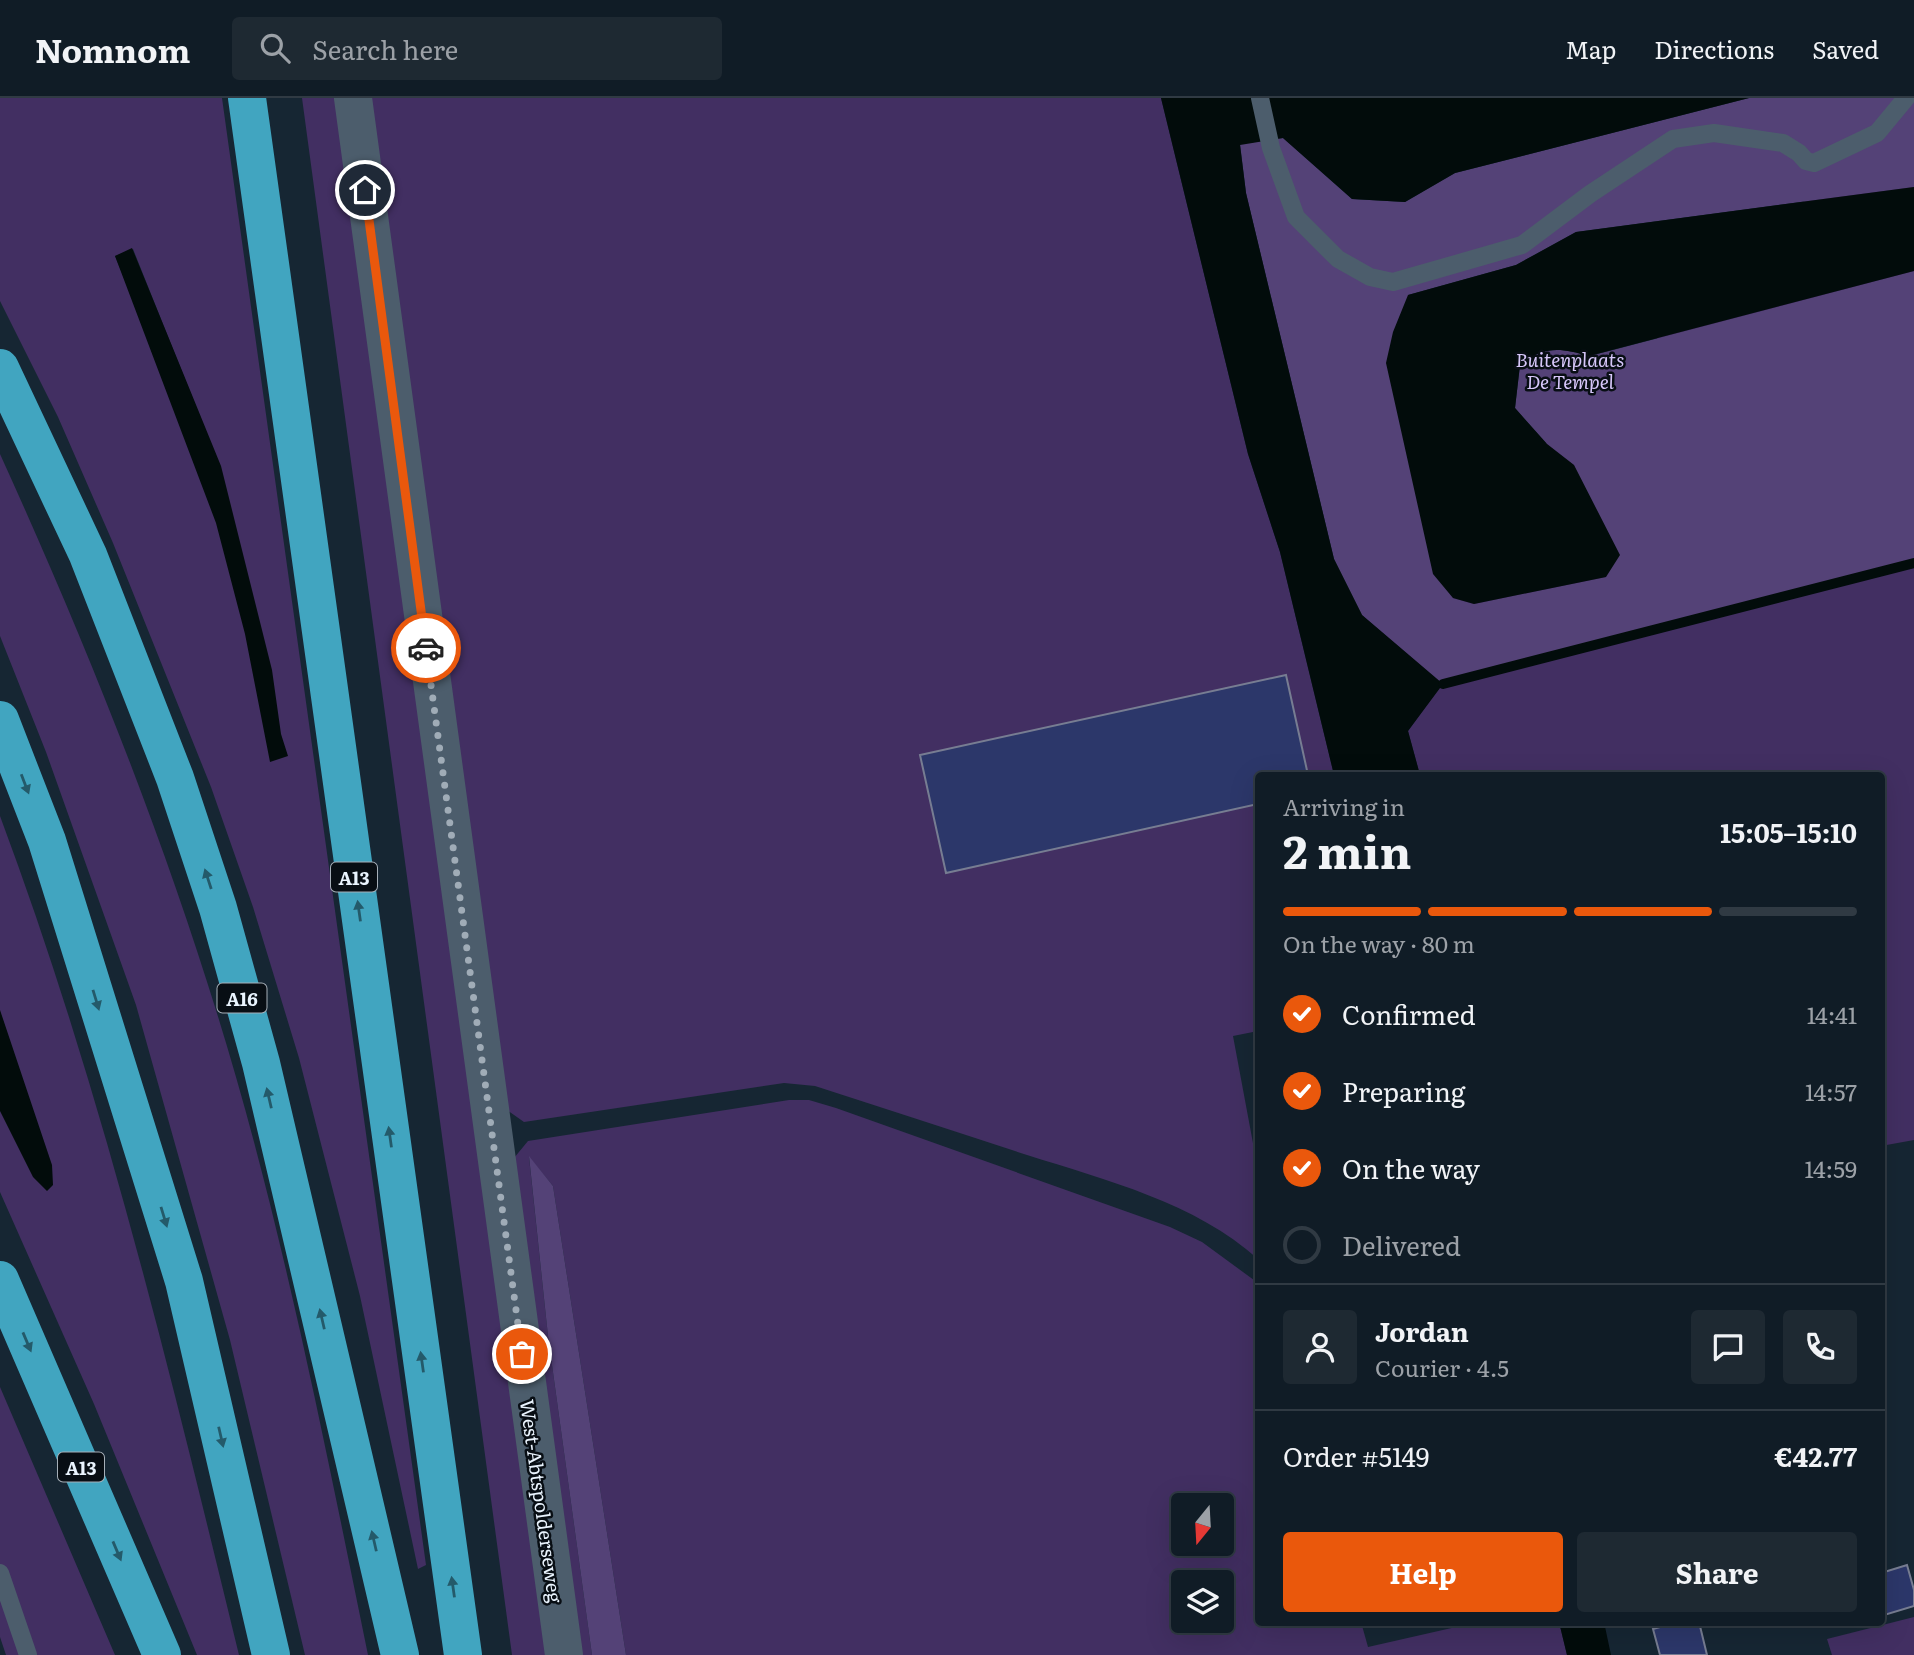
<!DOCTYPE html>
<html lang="en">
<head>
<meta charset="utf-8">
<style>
	:root { --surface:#101c26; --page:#1e2932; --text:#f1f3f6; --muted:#9ca1a7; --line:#303a43; --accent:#ea580c }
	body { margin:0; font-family:Literata,serif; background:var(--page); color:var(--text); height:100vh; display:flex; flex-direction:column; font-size:26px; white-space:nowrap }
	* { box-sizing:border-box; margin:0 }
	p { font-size:23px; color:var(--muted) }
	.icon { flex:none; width:38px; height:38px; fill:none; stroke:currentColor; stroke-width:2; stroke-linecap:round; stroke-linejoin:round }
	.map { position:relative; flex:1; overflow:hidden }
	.drawer { position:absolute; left:1255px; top:674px; width:630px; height:854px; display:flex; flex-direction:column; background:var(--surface); border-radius:7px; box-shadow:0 7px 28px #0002,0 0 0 2px var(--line) }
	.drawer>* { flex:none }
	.needle { width:46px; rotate:198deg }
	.tools { position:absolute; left:1171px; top:1395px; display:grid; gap:14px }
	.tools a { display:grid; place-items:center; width:63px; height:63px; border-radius:7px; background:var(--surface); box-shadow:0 7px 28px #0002,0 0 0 2px var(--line); font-size:35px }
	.pin { position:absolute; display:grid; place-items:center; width:60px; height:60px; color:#fff; margin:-30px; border:4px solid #fff; border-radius:50%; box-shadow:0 2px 7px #0007 }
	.courier { position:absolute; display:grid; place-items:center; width:70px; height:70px; margin:-35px; border:5px solid #ea580c; border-radius:50%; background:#fff; color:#222; box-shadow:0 2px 9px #0007 }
	.summary em { font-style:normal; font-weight:700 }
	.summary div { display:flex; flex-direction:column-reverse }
	.summary { display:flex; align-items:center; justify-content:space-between; height:119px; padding:0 28px }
	h1 { font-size:46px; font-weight:700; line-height:52px }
	.bar { display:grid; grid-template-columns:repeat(4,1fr); gap:10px 7px; align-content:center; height:84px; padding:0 28px }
	.bar i { height:9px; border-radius:5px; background:var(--line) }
	.bar .selected { background:var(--accent) }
	.bar p { grid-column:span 4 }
	.line { display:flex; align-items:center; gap:18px; padding:0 28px; border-top:2px solid var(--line) }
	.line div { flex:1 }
	.round { display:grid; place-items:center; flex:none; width:74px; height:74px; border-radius:7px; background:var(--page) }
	ol { padding:0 28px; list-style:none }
	li { display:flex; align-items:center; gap:21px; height:77px }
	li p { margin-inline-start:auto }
	li .icon { padding:7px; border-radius:50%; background:var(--accent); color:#fff; stroke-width:4 }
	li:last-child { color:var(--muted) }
	li i { width:38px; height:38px; border:4px solid var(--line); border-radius:50% }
	.button { display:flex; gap:14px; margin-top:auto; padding:14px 28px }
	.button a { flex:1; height:80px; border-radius:7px; background:var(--accent); color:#fff; font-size:28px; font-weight:700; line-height:80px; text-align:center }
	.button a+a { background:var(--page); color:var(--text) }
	header { display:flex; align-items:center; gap:42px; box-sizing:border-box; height:98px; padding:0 35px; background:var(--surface); border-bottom:2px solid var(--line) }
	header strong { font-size:33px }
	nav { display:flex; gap:38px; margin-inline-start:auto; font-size:24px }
	.search { width:490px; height:63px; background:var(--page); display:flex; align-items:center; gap:18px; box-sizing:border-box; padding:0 24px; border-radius:7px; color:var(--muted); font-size:26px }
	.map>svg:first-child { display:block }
	.green { fill:#422f62; fill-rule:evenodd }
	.forest { fill:#544277 }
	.water { fill:#020c0b }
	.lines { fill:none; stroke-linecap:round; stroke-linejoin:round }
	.stream { stroke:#020c0b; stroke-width:10 }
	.building { fill:#2c376a; stroke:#777d92; stroke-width:2 }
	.lane { stroke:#4c5d6c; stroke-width:18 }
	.secondary { stroke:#4c5d6c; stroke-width:38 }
	.highway { stroke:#41a5c0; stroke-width:38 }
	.oneway { fill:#245a6a }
	.done { stroke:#a0acb7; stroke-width:7; stroke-dasharray:0 12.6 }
	.route { stroke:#ea580c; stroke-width:9 }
	.labels { text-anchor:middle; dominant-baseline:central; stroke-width:5; stroke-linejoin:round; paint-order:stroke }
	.shield { fill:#080e14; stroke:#a6afb8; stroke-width:2 }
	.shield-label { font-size:18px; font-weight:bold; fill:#eaf4fe }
	.park-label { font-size:19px; font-style:italic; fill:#d7c7fa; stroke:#080e14 }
	.street-label { font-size:19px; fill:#eaf4fe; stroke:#080e14 }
</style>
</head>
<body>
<header>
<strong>Nomnom</strong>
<div class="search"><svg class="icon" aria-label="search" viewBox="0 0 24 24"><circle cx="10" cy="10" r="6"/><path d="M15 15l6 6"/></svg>Search here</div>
<nav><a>Map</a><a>Directions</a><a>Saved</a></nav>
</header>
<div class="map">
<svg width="1914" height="1557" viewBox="0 0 1914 1557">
	<rect width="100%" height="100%" fill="#162633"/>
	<!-- green -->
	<path class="green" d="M0,0h222l204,1467 -8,4 -58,-273 -61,-238 -46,-151 -42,-120 -98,-244 -55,-126 -58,-116zM133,151l70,175 -35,-39 -53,-129z
		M302,0h35l210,1557h-35z
		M371,0h790l87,356 32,98 54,223h-76v256l-25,5 25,134v89c-62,-56 -152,-79 -231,-104 -70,-23 -141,-46 -212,-69l-31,-3 -260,39 -17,-12z
		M1914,0v1042l-33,6v-371h-461l-12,-44 34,-47 -80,-69z
		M0,356c101,222 191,451 254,688 45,169 79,342 114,513h-63l-75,-315 -94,-335 -90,-253 -46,-116z
		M0,718c102,273 170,556 239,839h-42l-103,-251 -94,-212z
		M789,1002h20l27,8 334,119 32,15 56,41v339h103l7,25 110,-25h81l8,33h-941l-73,-469 -24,-29 19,179 44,319h-11l-67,-497 14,-17zM1183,1407h39v39h-39zM1183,1484h39v38h-39z
		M0,1289l115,268h-109l-6,-18z
		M1914,1519v38h-82l-5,-16z"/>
	<!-- forest -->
	<path class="forest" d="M1749,0h165v89l-338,45 -60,33 -108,30 45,303 21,6 132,-27 -32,-112 -27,-21 -32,-36 5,-43c24,-20 41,-17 70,-9l324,-85v292l-471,121 -81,-69 -28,-56 -88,-366 -6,-49 43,-6 69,61 53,3 50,-29z
		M529,1058l24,30 73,469h-34l-44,-319z"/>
	<!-- water -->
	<path class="water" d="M1161,0h588l-294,75 -50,29 -53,-3 -69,-61 -43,7 6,48 88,366 28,56 81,69 -35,47 12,44h-86l-54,-223 -32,-98z
		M1914,89v84l-325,85c-28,-8 -45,-11 -69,9l-5,43 32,36 27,21 46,90 -14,22 -132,27 -21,-6 -20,-24 -47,-211 7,-31 15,-37 108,-30 60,-33z
		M132,150l89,218 51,204 9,64 7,22 -18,6 -25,-128 -29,-111 -101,-267z
		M0,912l52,155 1,20 -6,6 -14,-14 -33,-66z
		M1559,1524h45l7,33h-44z"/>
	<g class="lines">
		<!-- stream -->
		<path class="stream" d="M1443,586l471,-121"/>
	</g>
	<!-- building -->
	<path class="building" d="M1286,577l22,100h-50v29l-312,69 -26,-118z
		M1907,1467l7,25v16l-33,10v-43z
		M1678,1524h21l8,33h-47l-7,-26z"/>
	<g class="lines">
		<!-- lane -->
		<path class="lane" d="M1260,0l11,50 25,69 42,42 32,18 23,5 129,-37 68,-51 83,-55 41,-6 69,10 16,10 7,8 8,2 63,-30 29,-35
			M0,1475l28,82"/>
		<!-- secondary -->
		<path class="secondary" d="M353,0l211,1557"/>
		<!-- highway -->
		<path class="highway" d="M247,0l216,1557
			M0,270l88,187 87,223 43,130 43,155 139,592
			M0,622l47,121 137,440 87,374
			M0,1182l162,375"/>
	</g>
	<!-- one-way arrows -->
	<defs><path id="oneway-solid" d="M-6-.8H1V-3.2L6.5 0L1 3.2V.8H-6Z" transform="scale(1.75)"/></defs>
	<g class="oneway">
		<use href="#oneway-solid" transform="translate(25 686) rotate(69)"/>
		<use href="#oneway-solid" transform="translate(208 781) rotate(-108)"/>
		<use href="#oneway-solid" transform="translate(359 813) rotate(-98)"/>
		<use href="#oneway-solid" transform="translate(96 902) rotate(73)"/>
		<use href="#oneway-solid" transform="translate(269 1000) rotate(-103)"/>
		<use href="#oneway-solid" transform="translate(390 1039) rotate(-98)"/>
		<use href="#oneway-solid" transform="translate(164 1119) rotate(73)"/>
		<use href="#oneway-solid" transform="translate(322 1221) rotate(-103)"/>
		<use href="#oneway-solid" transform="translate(27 1244) rotate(67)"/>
		<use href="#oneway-solid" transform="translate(422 1264) rotate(-98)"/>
		<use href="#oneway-solid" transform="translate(221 1339) rotate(77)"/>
		<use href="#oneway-solid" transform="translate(374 1443) rotate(-103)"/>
		<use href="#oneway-solid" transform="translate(117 1453) rotate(67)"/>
		<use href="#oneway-solid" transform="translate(453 1489) rotate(-98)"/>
	</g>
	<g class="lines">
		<!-- done -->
		<path class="done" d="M426,550l96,706"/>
		<!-- route -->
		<path class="route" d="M365,92l61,458"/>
	</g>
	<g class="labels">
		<!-- shield labels -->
		<g class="shield">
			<rect x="331" y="764.5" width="46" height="29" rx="5"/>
			<rect x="217.5" y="885.5" width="49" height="29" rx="5"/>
			<rect x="58" y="1354.5" width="46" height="29" rx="5"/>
		</g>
		<g class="shield-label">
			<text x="354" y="779">A13</text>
			<text x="242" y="900">A16</text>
			<text x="81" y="1369">A13</text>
		</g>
		<!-- park labels -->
		<g class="park-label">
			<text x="1570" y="261">Buitenplaats<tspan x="1570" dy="22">De Tempel</tspan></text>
		</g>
		<!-- street labels -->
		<g class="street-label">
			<text transform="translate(542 1403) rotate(82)">West-Abtspolderseweg</text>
		</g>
	</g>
</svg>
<div class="tools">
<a><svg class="needle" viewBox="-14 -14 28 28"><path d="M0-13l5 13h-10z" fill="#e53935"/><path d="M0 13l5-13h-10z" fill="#9ca1a7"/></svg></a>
<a><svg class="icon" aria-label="layers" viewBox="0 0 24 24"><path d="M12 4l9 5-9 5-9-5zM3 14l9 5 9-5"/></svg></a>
</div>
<div class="pin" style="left:522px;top:1256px;background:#ea580c"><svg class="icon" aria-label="bag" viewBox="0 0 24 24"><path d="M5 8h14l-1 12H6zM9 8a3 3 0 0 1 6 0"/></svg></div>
<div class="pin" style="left:365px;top:92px;background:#1f2937"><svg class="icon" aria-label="home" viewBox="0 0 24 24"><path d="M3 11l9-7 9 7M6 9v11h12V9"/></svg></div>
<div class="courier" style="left:426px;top:550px"><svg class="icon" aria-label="car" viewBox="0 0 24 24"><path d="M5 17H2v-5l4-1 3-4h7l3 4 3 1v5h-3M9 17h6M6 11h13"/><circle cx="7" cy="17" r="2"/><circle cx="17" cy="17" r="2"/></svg></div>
<section class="drawer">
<div class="summary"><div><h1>2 min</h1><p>Arriving in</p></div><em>15:05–15:10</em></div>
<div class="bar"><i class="selected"></i><i class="selected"></i><i class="selected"></i><i></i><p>On the way · 80 m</p></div>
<ol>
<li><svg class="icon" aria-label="check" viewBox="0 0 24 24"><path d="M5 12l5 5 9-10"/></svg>Confirmed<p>14:41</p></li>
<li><svg class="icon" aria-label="check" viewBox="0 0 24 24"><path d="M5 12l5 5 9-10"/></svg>Preparing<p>14:57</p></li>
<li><svg class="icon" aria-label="check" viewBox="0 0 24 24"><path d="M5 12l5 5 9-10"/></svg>On the way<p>14:59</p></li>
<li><i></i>Delivered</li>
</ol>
<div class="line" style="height:126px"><a class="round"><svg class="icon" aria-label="person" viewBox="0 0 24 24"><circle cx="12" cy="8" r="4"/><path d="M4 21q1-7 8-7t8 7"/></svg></a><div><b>Jordan</b><p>Courier · 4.5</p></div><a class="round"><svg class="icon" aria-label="chat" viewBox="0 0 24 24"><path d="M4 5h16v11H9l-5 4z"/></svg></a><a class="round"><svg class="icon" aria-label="phone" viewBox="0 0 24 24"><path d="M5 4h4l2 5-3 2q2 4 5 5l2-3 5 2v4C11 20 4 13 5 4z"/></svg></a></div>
<div class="line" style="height:91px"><div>Order #5149</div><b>€42.77</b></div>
<div class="button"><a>Help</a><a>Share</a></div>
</section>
</div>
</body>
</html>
